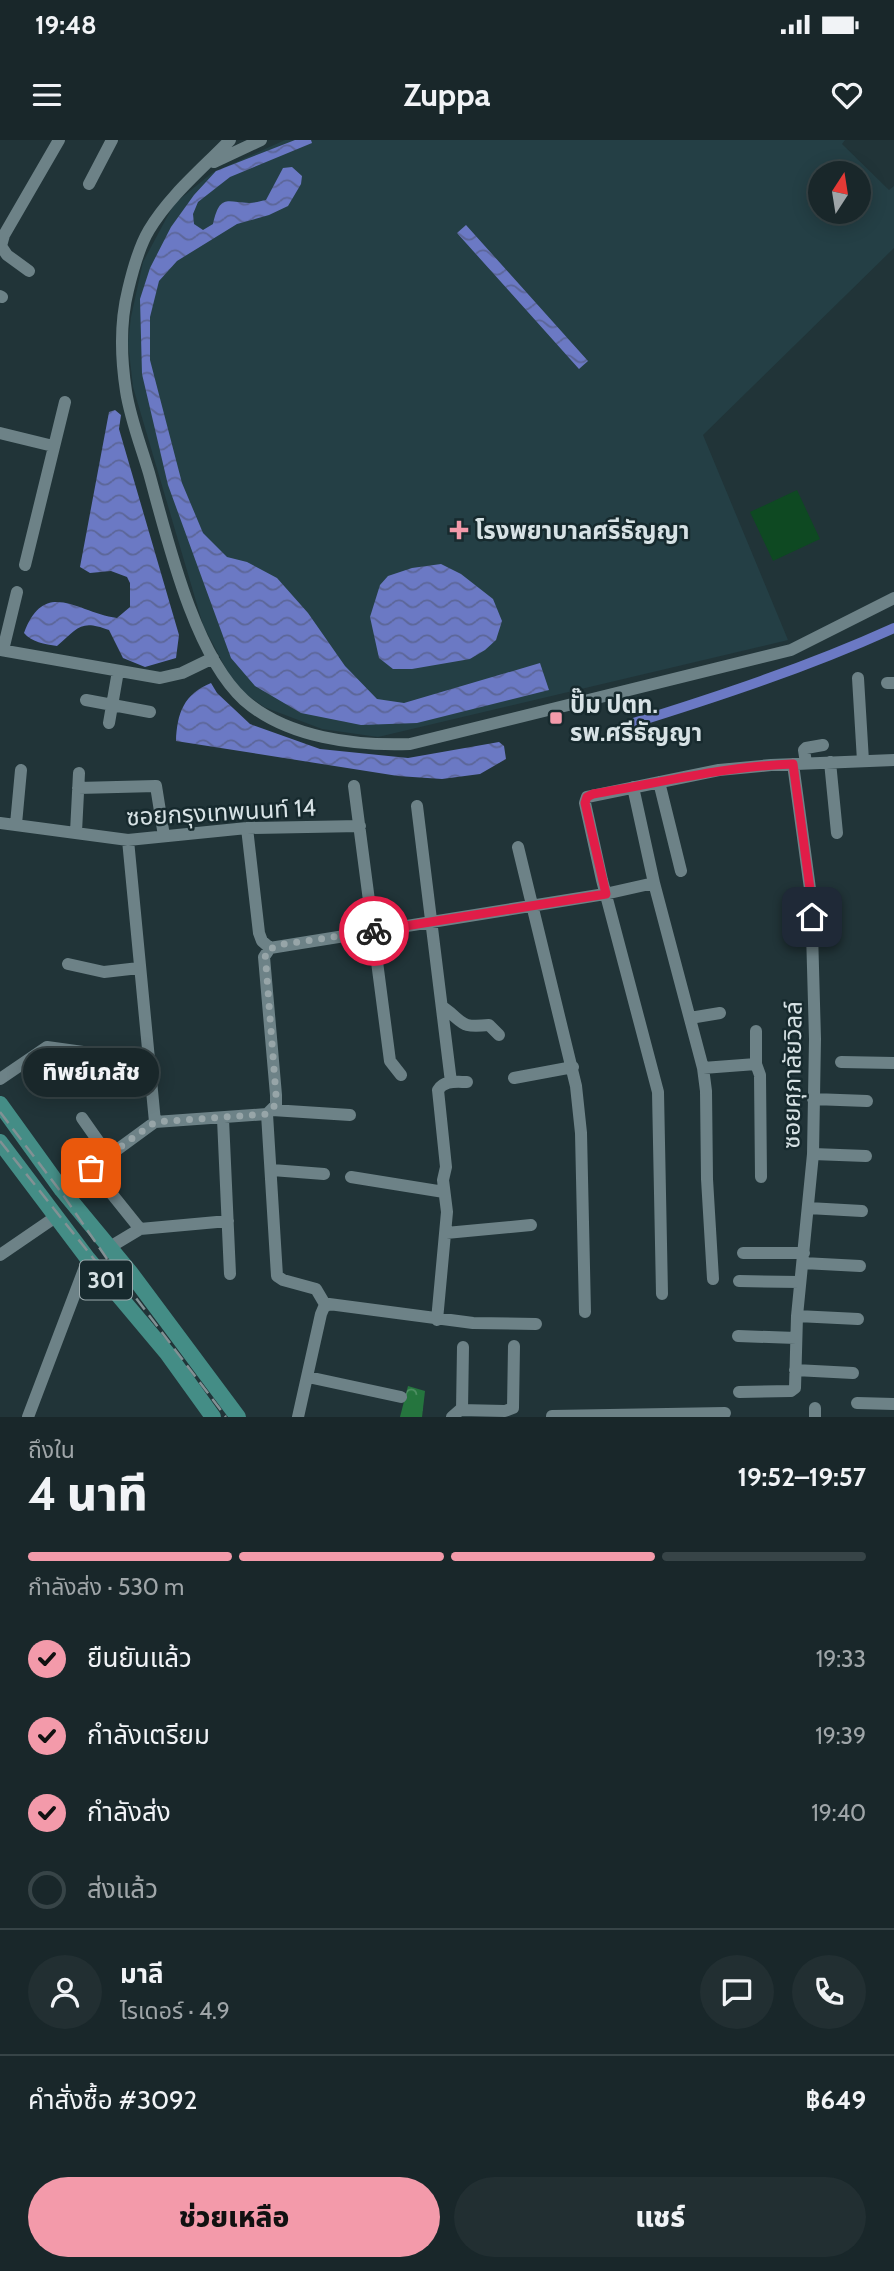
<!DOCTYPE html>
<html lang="th">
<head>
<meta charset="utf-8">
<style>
	:root { --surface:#19272a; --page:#222f32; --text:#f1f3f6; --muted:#9fa5a8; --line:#374447; --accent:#f39aaa }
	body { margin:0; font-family:Cabin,"Noto Sans Thai",sans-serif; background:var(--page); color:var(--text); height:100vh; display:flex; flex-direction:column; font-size:26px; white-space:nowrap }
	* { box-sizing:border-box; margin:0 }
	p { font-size:23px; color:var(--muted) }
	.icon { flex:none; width:38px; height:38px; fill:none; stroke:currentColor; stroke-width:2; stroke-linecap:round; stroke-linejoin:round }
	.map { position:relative; height:1277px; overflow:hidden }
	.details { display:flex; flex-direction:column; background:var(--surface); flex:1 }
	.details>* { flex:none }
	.needle { width:46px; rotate:12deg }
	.fabs { position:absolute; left:808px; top:21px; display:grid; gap:14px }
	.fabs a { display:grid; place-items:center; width:63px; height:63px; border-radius:50%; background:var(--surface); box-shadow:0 4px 18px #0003,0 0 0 2px var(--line); font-size:35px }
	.pin { position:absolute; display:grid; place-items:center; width:60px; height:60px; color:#fff; margin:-30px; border-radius:14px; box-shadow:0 4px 10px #0006 }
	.courier { position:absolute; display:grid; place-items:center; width:70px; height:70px; margin:-35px; border:5px solid #e11d48; border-radius:50%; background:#fff; color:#222; box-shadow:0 2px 9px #0007 }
	.bubble { position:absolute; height:49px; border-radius:24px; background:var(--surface); box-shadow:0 4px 18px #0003,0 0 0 2px var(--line); font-size:23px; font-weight:800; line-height:49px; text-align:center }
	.overview em { font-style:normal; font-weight:800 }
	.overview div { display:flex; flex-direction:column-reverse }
	.overview { display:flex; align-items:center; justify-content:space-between; height:119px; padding:0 28px }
	h1 { font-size:46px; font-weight:800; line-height:52px }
	.bar { display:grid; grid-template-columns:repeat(4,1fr); gap:10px 7px; align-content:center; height:84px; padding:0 28px }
	.bar i { height:9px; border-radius:5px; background:var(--line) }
	.bar .on { background:var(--accent) }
	.bar p { grid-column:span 4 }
	.line { display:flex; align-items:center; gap:18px; padding:0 28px; border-top:2px solid var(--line) }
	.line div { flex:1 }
	.round { display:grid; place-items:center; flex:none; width:74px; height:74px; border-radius:37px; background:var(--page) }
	ol { padding:0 28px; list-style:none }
	li { display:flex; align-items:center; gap:21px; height:77px }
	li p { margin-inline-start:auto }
	li .icon { padding:7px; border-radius:50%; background:var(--accent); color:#111; stroke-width:4 }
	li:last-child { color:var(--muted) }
	li i { width:38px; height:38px; border:4px solid var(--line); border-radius:50% }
	.action { display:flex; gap:14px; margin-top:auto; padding:14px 28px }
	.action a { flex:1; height:80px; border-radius:42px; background:var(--accent); color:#111; font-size:28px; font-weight:800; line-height:80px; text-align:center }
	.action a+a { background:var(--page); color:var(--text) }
	.status { display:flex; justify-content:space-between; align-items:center; height:49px; padding:0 35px; background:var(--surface); direction:ltr }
	.status svg { height:19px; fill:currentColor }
	header { display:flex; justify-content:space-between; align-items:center; height:91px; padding:0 28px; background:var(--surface); font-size:32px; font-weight:800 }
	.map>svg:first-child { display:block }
	.built { fill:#243f45; fill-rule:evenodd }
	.green { fill:#0e4922 }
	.forest { fill:url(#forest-crowns) }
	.water { fill:url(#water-waves) }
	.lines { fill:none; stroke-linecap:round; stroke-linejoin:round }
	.canal { stroke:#6b79c4; stroke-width:10 }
	.minor { stroke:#6d8287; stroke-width:12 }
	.major { stroke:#448d86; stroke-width:16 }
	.rail { stroke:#829194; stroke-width:2.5; stroke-dasharray:14 7; stroke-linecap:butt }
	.done { stroke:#97a5a8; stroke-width:7; stroke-dasharray:0 12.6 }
	.route { stroke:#e11d48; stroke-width:9 }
	.poi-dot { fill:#f39aaa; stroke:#172a2e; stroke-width:2.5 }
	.labels { text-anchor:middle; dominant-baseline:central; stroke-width:5; stroke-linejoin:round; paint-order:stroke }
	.shield { fill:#172a2e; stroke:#9dabae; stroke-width:2 }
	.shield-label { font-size:23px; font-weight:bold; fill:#d7e2e5 }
	.poi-label { font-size:24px; font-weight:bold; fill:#d7e2e5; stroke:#172a2e; text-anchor:start }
	.street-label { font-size:24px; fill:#d7e2e5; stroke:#172a2e }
</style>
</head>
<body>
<div class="status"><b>19:48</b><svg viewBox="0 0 49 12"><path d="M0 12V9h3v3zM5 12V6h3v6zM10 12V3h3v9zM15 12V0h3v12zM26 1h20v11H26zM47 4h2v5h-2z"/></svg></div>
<header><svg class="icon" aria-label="menu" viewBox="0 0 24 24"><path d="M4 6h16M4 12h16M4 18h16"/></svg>Zuppa<svg class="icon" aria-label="heart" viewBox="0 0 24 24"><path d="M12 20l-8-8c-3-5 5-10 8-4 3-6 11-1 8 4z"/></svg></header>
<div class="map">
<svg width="894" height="1277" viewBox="0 0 894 1277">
	<defs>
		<pattern id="forest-crowns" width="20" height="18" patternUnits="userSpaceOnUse" patternTransform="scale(1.75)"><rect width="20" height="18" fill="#25753e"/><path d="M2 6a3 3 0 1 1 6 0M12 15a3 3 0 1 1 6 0" fill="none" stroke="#4e8f63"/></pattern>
		<pattern id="water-waves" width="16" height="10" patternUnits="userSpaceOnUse" patternTransform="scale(1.75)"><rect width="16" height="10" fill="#6b79c4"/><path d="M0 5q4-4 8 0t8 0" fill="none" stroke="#5c6698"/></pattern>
	</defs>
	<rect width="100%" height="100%" fill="#213438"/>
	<!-- built -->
	<path class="built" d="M285,0h560l-3,4 47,46 5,-4v62l-191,187 85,205 -410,97 -56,-8 -58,-22 -29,-21 -32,-61 -70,-238 -5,-44 3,-26 12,-55 31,-58 38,-31zM821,33h38v39h-38z"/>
	<!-- green -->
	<path class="green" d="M797,350l23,49 -47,22 -23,-49z"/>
	<!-- forest -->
	<path class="forest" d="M408,1246l17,5 -3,26h-22z"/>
	<!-- water -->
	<path class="water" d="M295,0h16l1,3 -82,34 -32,25 -5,12 1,10 9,6 10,-6c7,-30 13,-22 36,-21 6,0 12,-2 17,-3l17,-32 9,-1 10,9 -1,8 -13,22 -19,9 -32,9 -60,37 -18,20 -9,36v43l32,123 21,50 24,24 20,5 30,16 31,35 37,53 32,33 27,4 136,-40 9,27 -132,33 -56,2 -60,-12 -46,-27 -24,-28 -63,-173 -26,-111 -2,-75 10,-31 21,-41 23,-32 22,-24z
		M466,85l122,136 -9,8 -122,-136z
		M115,270l6,5 -2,14 60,206 -3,23 -31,9 -22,-9 -14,-28c-29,-11 -31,-2 -52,16 -12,-2 -26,-4 -33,-13 21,-56 54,-20 93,-15l13,-11v-24l-3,-6 -16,-6 -21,2 -10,-6 29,-155z
		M441,424l20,10 32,25 9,22 -6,19 -11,10 -15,9 -58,10h-19l-14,-11 -9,-41 10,-32 8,-9 24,-8z
		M211,543l6,10 33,31 70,25 88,9 91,-16 5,4 2,13 -26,15 -38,5 -44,-3 -222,-35c1,-28 8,-47 35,-58z"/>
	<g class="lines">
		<!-- canal -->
		<path class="canal" d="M627,585c90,-28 181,-58 267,-97"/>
		<!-- minor -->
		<path class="minor" d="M230,0c-28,29 -60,55 -81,90 -9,15 -17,43 -21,60 -8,32 -7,69 -2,101 4,27 15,55 23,82 18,65 45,182 95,227 43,38 112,46 166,44l381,-94 103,-52
			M214,22l47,-22
			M89,44l23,-44
			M29,131l-22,-16 -6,-9 3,-11 55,-95
			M0,156l2,1
			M0,293l53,13
			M25,425l40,-163
			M0,510l160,28 22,-5 31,-15
			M3,510l14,-58
			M858,538l5,83
			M887,543h7
			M86,560l64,12
			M109,583l9,-52
			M830,622l7,71
			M806,623l-2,-13 2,-2 17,-3
			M659,642l22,89
			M354,646l36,275 11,14
			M78,648l78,-2 8,50
			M417,666l34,276
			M0,683l128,17 119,-12 113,-2
			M16,684l5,-54
			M247,688l12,105 3,8 8,7
			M76,692l3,-59
			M128,700l27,282
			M518,707l58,239 5,47 4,179
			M654,743l49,185 3,23 1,88 6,100
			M68,824l36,8 35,-4
			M444,868c21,15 15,20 45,17l10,10
			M690,878l30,-5
			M756,891v33
			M841,922l53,1
			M703,928l53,-4 4,11 1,102
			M514,938l59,-11
			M0,939l47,-32 101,14
			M813,959l54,2
			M272,970l78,5
			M267,974l10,162 6,4 33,9 10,17
			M82,978l26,37
			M223,979l7,155
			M813,1014l53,2
			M91,1028l49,61
			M272,1030l52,4
			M351,1037l93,15
			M62,1050l93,-68 112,-8 9,-9v-10l-12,-138 6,-9 335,-54 49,-11 -21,-96
			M808,1068l54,3
			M446,1093l85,-8
			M110,1107l30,-18 88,-8
			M743,1113h61
			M0,1115l57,-39
			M803,1123l57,3
			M739,1141l61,1
			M662,1154l-4,-202 -56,-212 -17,-77 2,-6 132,-27 52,-5 123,-5
			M797,1176l61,3
			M437,1180l10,-108 -4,-32 3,-13 -8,-77c6,-10 18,-8 29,-8
			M738,1196l58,2
			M795,1230l58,3
			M308,1237l93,20
			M739,1252l52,-1 4,-3 2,-72 16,-162 2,-115 -4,-143 -18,-132
			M857,1263l37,1
			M815,1268v9
			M462,1270l1,-63
			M552,1276l173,-3
			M28,1277l60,-158
			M298,1277l23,-103 3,-7 5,-3 144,19 63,1
			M452,1277l8,-7 45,1 8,-3 1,-62"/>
		<!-- major -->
		<path class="major" d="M0,964l62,86 68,82 108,145
			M0,1002l88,117 79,94 46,64"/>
		<!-- rail -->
		<path class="rail" d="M0,972l61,80 53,77 112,148
			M0,1001l105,132"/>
	</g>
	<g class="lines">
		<!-- done -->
		<path class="done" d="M91,1028l64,-46 112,-8 9,-10v-9l-11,-143 13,-7 96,-14"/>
		<!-- route -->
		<path class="route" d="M374,791l232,-37 -21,-91 2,-6 6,-3c67,-11 132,-28 200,-30l18,132 1,21"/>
	</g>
	<!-- markers -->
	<g class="poi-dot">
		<path d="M455.5 379.5h7v7h7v7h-7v7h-7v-7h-7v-7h7z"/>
		<rect x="549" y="571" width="14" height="14" rx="3.5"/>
	</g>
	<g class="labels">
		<!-- shield labels -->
		<rect class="shield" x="80" y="1120.5" width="52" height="39" rx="5"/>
		<g class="shield-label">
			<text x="106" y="1140">301</text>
		</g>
		<!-- poi labels -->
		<g class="poi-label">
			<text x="475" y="390">โรงพยาบาลศรีธัญญา</text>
			<text x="570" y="564">ปั๊ม ปตท.<tspan x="570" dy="28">รพ.ศรีธัญญา</tspan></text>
		</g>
		<!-- street labels -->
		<g class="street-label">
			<text transform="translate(221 672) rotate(-3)">ซอยกรุงเทพนนท์ 14</text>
			<text transform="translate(792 935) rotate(-89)">ซอยศุภาลัยวิลล์</text>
		</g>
	</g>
</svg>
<div class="fabs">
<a><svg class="needle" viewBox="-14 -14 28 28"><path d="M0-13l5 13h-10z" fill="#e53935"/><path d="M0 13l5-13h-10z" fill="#9fa5a8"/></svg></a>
</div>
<div class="pin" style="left:91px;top:1028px;background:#ea580c"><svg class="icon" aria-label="bag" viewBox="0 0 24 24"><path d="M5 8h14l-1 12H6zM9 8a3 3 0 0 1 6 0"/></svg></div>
<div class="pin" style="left:812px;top:777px;background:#1f2937"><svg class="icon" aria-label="home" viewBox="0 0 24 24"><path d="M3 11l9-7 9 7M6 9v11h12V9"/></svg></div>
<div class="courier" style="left:374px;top:791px"><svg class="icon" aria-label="bike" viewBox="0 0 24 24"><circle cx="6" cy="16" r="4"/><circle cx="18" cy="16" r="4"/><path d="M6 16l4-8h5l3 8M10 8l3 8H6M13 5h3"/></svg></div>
<div class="bubble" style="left:23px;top:908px;width:136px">ทิพย์เภสัช</div>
</div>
<section class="details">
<div class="overview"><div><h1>4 นาที</h1><p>ถึงใน</p></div><em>19:52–19:57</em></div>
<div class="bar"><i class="on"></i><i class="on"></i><i class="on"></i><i></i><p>กำลังส่ง · 530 m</p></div>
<ol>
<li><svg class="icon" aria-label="check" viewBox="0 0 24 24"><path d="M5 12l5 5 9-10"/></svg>ยืนยันแล้ว<p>19:33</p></li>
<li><svg class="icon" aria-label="check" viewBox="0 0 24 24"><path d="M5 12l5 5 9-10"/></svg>กำลังเตรียม<p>19:39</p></li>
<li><svg class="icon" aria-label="check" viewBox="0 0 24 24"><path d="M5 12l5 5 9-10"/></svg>กำลังส่ง<p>19:40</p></li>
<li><i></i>ส่งแล้ว</li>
</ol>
<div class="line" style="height:126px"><a class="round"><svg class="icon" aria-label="person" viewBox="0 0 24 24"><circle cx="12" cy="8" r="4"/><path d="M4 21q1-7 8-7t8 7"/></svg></a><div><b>มาลี</b><p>ไรเดอร์ · 4.9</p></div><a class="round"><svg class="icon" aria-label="chat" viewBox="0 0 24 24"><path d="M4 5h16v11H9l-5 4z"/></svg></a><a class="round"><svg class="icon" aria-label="phone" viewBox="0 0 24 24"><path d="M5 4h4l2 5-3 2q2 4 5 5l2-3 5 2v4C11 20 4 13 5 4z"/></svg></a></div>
<div class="line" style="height:91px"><div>คำสั่งซื้อ #3092</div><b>฿649</b></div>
<div class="action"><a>ช่วยเหลือ</a><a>แชร์</a></div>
</section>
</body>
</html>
